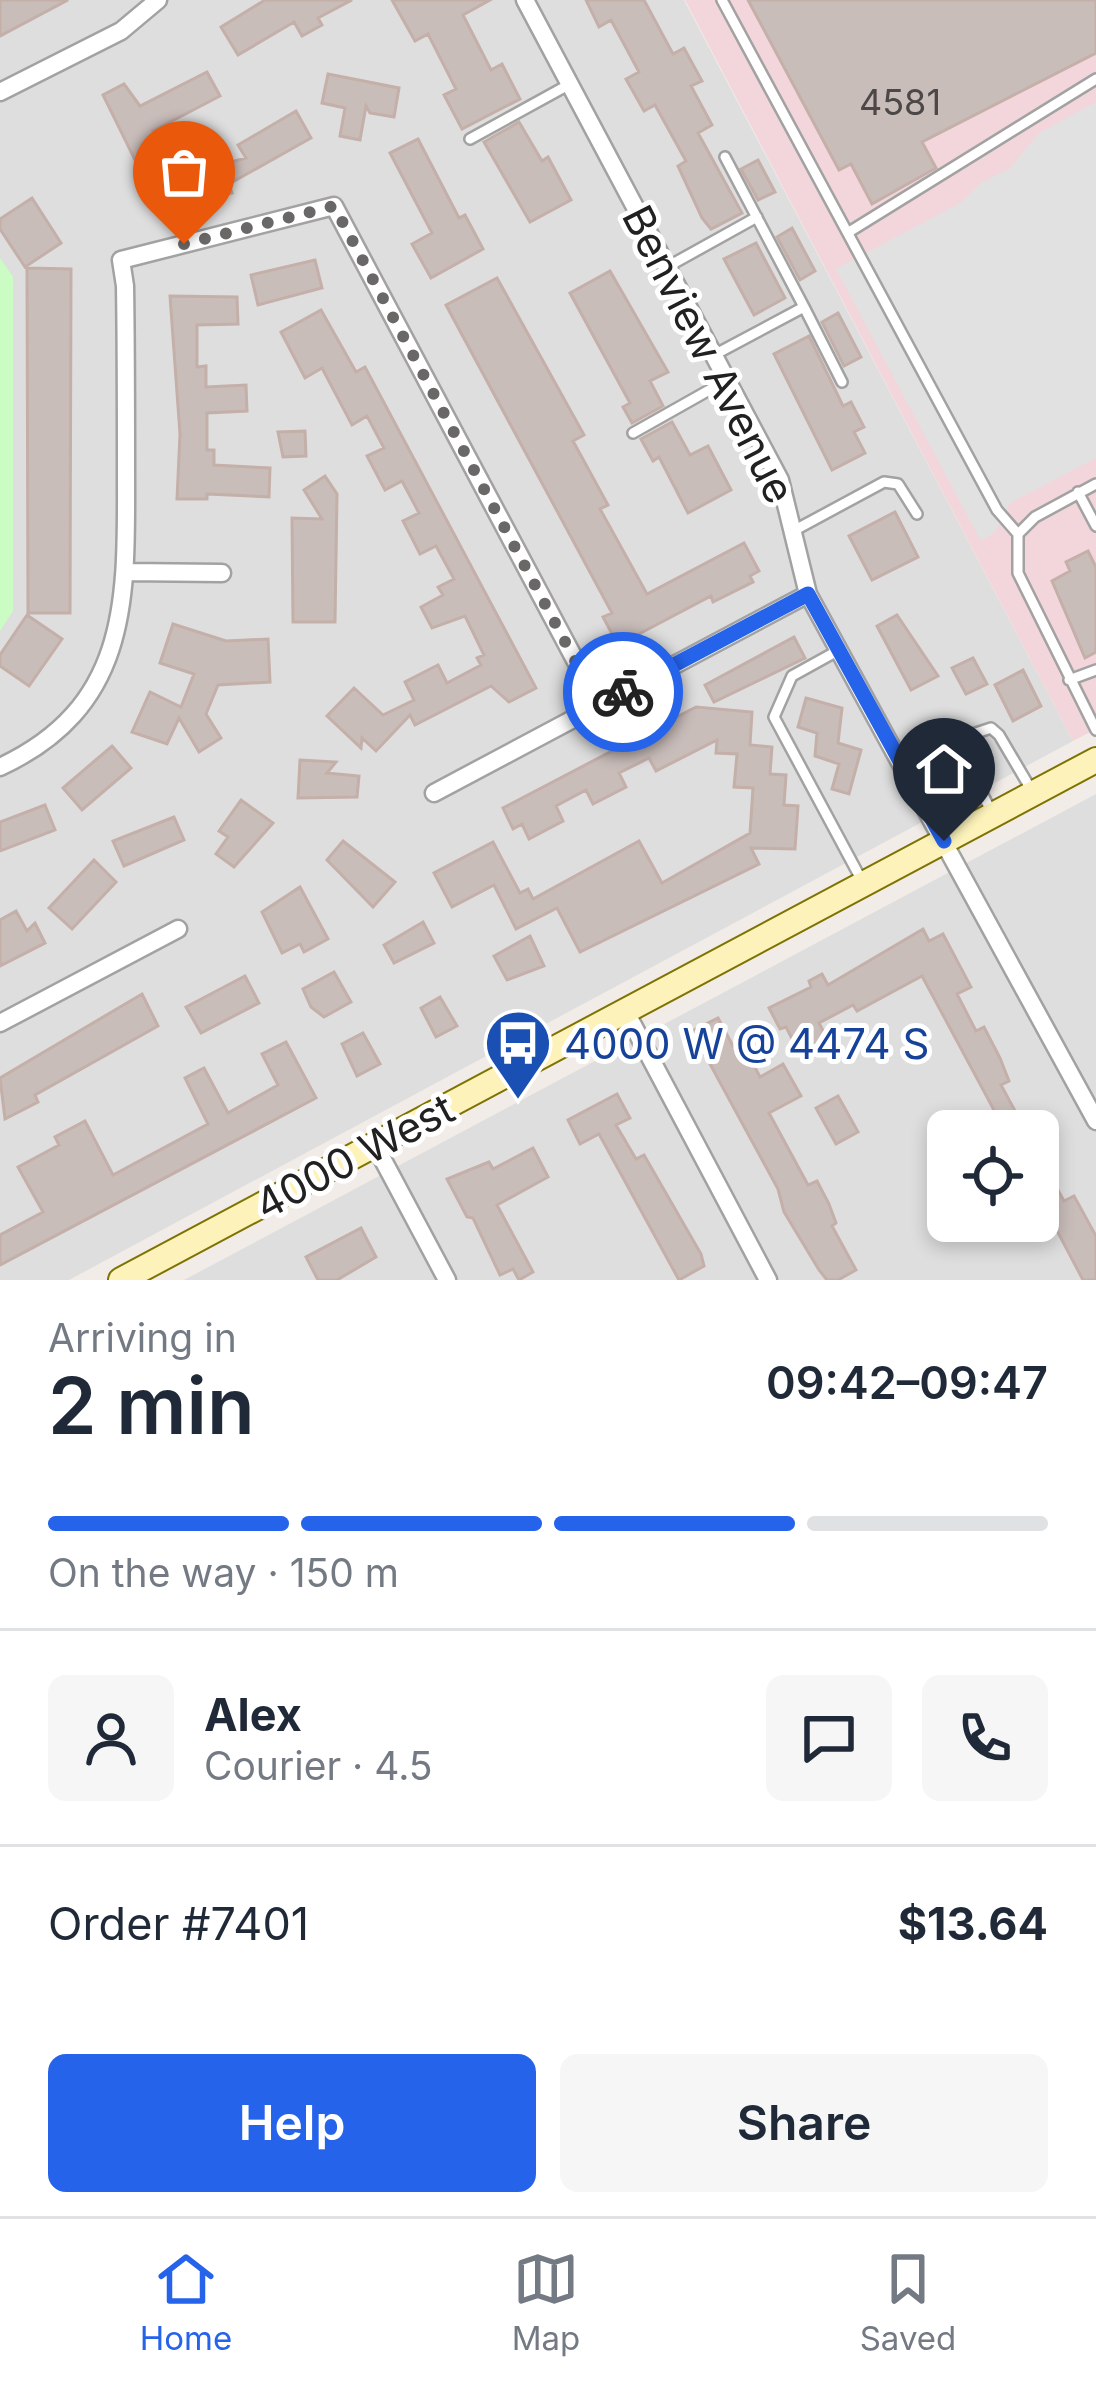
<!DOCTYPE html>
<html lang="en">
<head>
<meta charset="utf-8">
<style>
	:root { --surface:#fff; --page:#f6f6f7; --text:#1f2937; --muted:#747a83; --line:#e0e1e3; --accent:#2563eb }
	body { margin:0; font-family:Inter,sans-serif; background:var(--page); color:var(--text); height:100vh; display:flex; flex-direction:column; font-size:45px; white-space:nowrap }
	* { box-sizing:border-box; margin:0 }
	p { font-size:39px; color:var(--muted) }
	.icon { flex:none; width:66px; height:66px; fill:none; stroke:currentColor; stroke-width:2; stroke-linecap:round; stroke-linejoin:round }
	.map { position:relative; height:1280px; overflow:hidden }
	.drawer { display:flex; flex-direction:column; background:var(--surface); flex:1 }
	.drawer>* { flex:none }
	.fabs { position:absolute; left:927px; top:1110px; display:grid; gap:24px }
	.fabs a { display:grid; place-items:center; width:132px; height:132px; border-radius:18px; background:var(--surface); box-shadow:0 6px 18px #0003; font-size:60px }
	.pin { position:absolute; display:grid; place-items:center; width:102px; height:102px; color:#fff; margin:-123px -51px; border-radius:50% 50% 50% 0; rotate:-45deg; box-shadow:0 0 12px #0007 }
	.pin .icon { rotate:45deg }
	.courier { position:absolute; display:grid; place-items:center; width:120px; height:120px; margin:-60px; border:9px solid #2563eb; border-radius:50%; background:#fff; color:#222; box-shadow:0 3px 15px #0007 }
	.summary em { font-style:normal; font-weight:600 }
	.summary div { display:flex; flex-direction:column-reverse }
	.summary { display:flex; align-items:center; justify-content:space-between; height:204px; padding:0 48px }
	h1 { font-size:78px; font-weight:600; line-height:90px }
	.bar { display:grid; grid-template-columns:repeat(4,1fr); gap:18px 12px; align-content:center; height:144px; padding:0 48px }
	.bar i { height:15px; border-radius:9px; background:var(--line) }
	.bar .on { background:var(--accent) }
	.bar p { grid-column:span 4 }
	.line { display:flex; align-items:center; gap:30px; padding:0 48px; border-top:3px solid var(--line) }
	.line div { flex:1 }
	.round { display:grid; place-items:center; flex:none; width:126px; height:126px; border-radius:18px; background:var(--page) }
	.action { display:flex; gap:24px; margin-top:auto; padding:24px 48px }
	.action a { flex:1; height:138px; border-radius:18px; background:var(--accent); color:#fff; font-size:48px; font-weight:600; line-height:138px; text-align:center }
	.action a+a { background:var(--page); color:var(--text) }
	.dock { display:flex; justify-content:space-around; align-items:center; height:168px; border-top:3px solid var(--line); background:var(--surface); font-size:33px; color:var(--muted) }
	.dock a { display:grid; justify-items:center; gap:6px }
	.dock .on { color:var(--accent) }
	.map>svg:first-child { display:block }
	.residential { fill:#dfdede; fill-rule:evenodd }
	.commercial { fill:#f2d6db }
	.park { fill:#cbfcc4 }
	.parking { fill:#e1e1e1 }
	.building { fill:#c9bdba; stroke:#c4afa9; stroke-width:3 }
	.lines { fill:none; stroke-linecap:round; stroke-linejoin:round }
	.lane-casing { stroke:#a2a2a2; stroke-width:14 }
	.street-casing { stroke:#a2a2a2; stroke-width:21 }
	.secondary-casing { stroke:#7e7201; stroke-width:28 }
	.lane { stroke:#fff; stroke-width:9 }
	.street { stroke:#fff; stroke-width:16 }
	.secondary { stroke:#fcf2ba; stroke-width:24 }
	.done { stroke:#6a6866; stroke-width:12; stroke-dasharray:0 21.6 }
	.route { stroke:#2563eb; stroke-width:15 }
	.labels { text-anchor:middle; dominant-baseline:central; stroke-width:10; stroke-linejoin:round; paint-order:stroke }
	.number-label { font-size:36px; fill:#4b4847 }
	.street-label { font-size:42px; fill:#212121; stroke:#fff }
	.transit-label { font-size:42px; fill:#164399; stroke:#fff; text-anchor:start }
</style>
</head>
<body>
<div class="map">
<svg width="1096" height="1280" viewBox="0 0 1096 1280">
	<rect width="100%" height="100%" fill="#f1ece7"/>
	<!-- residential -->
	<path class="residential" d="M0,0h684l389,741 -1004,539h-69z
		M1096,794v486h-912zM948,1131h90v90h-90z"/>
	<!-- commercial -->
	<path class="commercial" d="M685,0h411v729l-23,12z"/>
	<!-- park -->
	<path class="park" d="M0,258l13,19v334l-13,20z"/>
	<!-- parking -->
	<path class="parking" d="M1096,102v356l-86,45 -15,29 -14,9 -145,-272 124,-66 22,-21 28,-14 29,-35z"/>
	<!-- building -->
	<path class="building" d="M0,0h68l-68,36z
		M265,0h87l-34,18 4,7 -20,11 -8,-14 -56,33 -17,-28z
		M392,0h98l-27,15 28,55 11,-6 18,35 -58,30 -18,-34 12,-6 -28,-55 -13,7z
		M586,0h58l29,54 11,-6 18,33 -11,5 21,39 -14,8 44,80 -31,16 -9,-11 -24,-52 8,-5 -31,-56 -11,6 -18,-32 13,-7 -28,-52 -12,7z
		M748,0h348v53l-174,89 14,26 -64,36 -21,-40 -12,6z
		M207,72l13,24 -67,35 8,15 -26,14 -32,-65 21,-11 16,22z
		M328,74l71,14 -5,29 -24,-4 -4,-7 -6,34 -20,-4 5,-28 -23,-5z
		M296,111l15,27 -82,46 3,9 -65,17 -8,-29 87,-23 -8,-13z
		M519,122l23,39 6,-4 23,43 -41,22 -46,-80z
		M418,139l41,79 6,-3 18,34 -52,29 -19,-34 20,-11 -42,-80z
		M758,160l17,32 -17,8 -17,-31z
		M32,198l29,45 -36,24 -25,-38v-10z
		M792,228l23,43 -15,9 -23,-43z
		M756,243l29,55 -31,17 -30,-56z
		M315,260l7,28 -64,17 -7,-30z
		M27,268l44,1 -1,344h-42z
		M610,271l58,101 -18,9 13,25 -31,17 -9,-16 7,-4 -60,-110z
		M497,278l87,157 -11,6 35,64 -8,4 47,85 97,-51 15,28 -9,5 3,6 -40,20 -2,-6 -93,49 -15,-28 9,-4 -166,-308z
		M170,296l67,1 1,27 -41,1v42l9,-1v21l40,-2 1,26 -40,2v37h7v15l56,3 -1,29 -62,-3v5h-30l3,-65z
		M321,310l35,62 9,-5 171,321 -27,14 -18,-16 -76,39 -5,-10 -34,36 -14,-13 -1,10 -34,-32 27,-28 29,27 31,-15 -9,-18 33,-17 9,18 34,-18 -4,-7 7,-3 -19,-39 -33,12 -11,-21 22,-12 -5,-8 16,-8 -18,-33 -16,8 -17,-33 16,-8 -17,-32 -17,9 -18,-34 17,-8 -17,-32 -15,9 -30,-57 -17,10 -24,-46z
		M838,313l23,44 -17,9 -22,-44z
		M809,336l34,70 8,-4 13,25 -10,5 11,21 -33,17 -58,-116z
		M672,422l18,33 18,-9 23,44 -43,23 -29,-56 -6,4 -12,-22z
		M305,431l1,25 -23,1 -5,-25z
		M325,476l12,18 -2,128h-42l-1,-104 30,1 -18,-29z
		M895,512l23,45 -46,23 -23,-44z
		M1088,551l8,16v85l-11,6 -33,-77 18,-10 -4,-9z
		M27,615l35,24 -33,47 -29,-20v-11z
		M897,615l41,61 -27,14 -34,-64z
		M173,624l53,17 42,-2 2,43 -52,3 -12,29 15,24 -22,14 -20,-34 -12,26 -35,-12 18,-40 31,15 13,-33 -34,-11z
		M794,637l11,21 -91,44 -9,-17z
		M973,658l14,26 -21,10 -14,-26z
		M1023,670l18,36 -28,15 -18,-36z
		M806,698l36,10 -4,35 23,7 -12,44 -17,-5 7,-25 -24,-8 2,-23 -19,-6z
		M696,707l56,5 -2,33 22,2 -2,27 16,1 -2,30 14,1 -3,43 -44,-1 8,16 -179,88 -23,-44 -41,21 -22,-44 -42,22 -18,-34 59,-31 27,51 8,-4 5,10 106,-58 23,42 88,-50 3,-45 -19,-1 3,-33 -21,-1 1,-13 -61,31 -7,-13 -30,15 7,14 -33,17 -7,-14 -30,16 7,15 -34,18 -7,-15 -9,5 -10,-21z
		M112,746l19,22 -49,42 -19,-22z
		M300,760l36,2 -9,11 32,3 -2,21 -59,1z
		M241,800l32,23 -39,44 -18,-13 12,-17 -9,-6z
		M45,805l10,25 -55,21v-29z
		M174,817l10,23 -60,26 -11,-25z
		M343,841l52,41 -22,25 -46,-47z
		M94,860l22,22 -44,47 -23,-21z
		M300,887l28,52 -24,13 -4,-8 -18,9 -20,-41z
		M16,911l11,20 8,-8 10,20 -45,23v-46z
		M423,922l11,21 -40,20 -10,-18z
		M923,929l6,12 14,-7 28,53 -14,7 19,37 8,-4 16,31 9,23 -8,4 25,46h-34l-8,-15 10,-6 -72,-134 -65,35 -4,-6 -34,18 11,21 -28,14 -16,-31 -6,2 -11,-21 42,-21 -2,-6 13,-7 6,11z
		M530,936l14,30 -37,14 -13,-24z
		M334,972l17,30 -27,15 -13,-10 -8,-18z
		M245,976l14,27 -58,30 -15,-26z
		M142,994l16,32 -123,69 3,7 -33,17 -5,-41z
		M440,997l17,29 -21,11 -15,-29z
		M718,1018l15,28 8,-5 19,36 23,-13 18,32 -32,17 39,72 9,-4 12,23 7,19 -4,3 24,44 -18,10h-11l-8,-10 -35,-58 -6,-23 -86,-158z
		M363,1033l17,31 -23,12 -15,-32z
		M286,1042l30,56 -316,167v-30l43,-23 -25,-45 41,-22 -4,-8 30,-16 28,54 95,-51 -23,-46 19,-10 24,45 50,-28 -16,-31z
		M617,1094l13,24 -14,7 20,34 8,-4 57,99 3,12 -25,14 -80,-146 -19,10 -12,-24z
		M838,1096l20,36 -22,12 -20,-36z
		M533,1148l15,29 -51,28 36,67 -14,8 -6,-11 -13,6 -27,-57 -6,-1 -20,-38 42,-17 4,7z
		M1038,1154l26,47 10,-5 22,40v44h-13l-30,-57 -8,4 -7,-12z
		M361,1228l15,29 -39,23h-19l-12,-23z"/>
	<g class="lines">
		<!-- lane casing -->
		<g class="lane-casing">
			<path id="lane" d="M722,0l275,510 21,24
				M470,139l100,-55
				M849,232l247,-153
				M667,267l90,-50
				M804,307l38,75
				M714,355l90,-48 -79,-150
				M633,433l94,-53
				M1096,484l-61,33 -17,17v39l78,157
				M1078,492l18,34
				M795,530l89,-48 14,2 19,30
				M839,650l-47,26 -18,41 87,162
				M1069,680l27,-10
				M993,815l-31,-62 11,-19 18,-6 8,7 33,56"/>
		</g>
		<!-- street casing -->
		<g class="street-casing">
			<path id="street" d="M525,0l255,480 28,114 288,527
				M0,92l121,-61 37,-31
				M126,572l96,1
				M0,767c133,-62 126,-173 126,-298 0,-61 0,-122 -1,-183l-4,-26 213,-54 265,499
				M434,793l374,-199
				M626,1012l142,268
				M0,1023l178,-94
				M375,1145l72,135"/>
		</g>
		<!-- secondary casing -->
		<g class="secondary-casing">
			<path id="secondary" d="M121,1280l975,-520"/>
		</g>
		<!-- lane -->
		<use href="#lane" class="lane"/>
		<!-- street -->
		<use href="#street" class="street"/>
		<!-- secondary -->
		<use href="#secondary" class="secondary"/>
	</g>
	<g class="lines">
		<!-- done -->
		<path class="done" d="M184,244l150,-38 264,498 25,-12"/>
		<!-- route -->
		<path class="route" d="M623,692l185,-98 136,247"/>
	</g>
	<!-- icons -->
	<defs>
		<g id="bus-pin" transform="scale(3.45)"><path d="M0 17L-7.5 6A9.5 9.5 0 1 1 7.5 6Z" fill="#1a4fb4" stroke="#fff"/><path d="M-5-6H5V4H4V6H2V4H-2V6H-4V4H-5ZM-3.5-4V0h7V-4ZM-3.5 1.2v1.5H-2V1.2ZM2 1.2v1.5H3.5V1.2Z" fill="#fff"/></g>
	</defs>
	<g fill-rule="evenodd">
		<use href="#bus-pin" x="518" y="1043"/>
	</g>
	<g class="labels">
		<!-- number labels -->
		<g class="number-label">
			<text x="900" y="102">4581</text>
		</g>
		<!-- street labels -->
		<g class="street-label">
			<text transform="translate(709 354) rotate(63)">Benview Avenue</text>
			<text transform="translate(354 1156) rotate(-28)">4000 West</text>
		</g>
		<!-- transit labels -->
		<g class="transit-label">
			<text x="564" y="1043">4000 W @ 4474 S</text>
		</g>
	</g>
</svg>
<div class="fabs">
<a><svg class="icon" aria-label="locate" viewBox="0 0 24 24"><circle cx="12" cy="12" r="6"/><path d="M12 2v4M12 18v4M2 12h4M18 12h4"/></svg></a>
</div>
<div class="pin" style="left:184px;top:244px;background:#ea580c"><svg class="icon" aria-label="bag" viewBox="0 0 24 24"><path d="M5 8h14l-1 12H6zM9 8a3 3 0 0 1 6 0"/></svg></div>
<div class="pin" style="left:944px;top:841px;background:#1f2937"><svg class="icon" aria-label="home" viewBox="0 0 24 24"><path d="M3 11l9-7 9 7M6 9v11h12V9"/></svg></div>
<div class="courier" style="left:623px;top:692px"><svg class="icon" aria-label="bike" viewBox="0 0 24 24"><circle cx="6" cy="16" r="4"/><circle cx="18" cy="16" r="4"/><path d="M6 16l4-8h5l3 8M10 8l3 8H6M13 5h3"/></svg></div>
</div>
<section class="drawer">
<div class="summary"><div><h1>2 min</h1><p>Arriving in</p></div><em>09:42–09:47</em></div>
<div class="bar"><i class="on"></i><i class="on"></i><i class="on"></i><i></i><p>On the way · 150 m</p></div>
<div class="line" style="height:216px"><a class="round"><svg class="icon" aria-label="person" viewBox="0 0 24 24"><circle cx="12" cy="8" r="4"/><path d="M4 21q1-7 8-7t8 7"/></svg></a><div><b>Alex</b><p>Courier · 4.5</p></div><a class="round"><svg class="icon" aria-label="chat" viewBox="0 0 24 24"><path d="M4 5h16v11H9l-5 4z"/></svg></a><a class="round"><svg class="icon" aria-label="phone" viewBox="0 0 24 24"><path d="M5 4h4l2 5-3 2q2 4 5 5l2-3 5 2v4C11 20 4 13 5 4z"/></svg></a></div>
<div class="line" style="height:156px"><div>Order #7401</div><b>$13.64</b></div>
<div class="action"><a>Help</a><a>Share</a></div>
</section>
<nav class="dock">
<a class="on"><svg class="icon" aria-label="home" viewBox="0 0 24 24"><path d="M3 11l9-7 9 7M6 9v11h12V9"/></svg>Home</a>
<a><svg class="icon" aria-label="map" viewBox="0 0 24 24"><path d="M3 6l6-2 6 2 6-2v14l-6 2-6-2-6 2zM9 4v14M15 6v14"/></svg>Map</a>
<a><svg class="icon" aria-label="saved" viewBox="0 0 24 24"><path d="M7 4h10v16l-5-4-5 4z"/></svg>Saved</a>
</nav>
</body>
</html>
